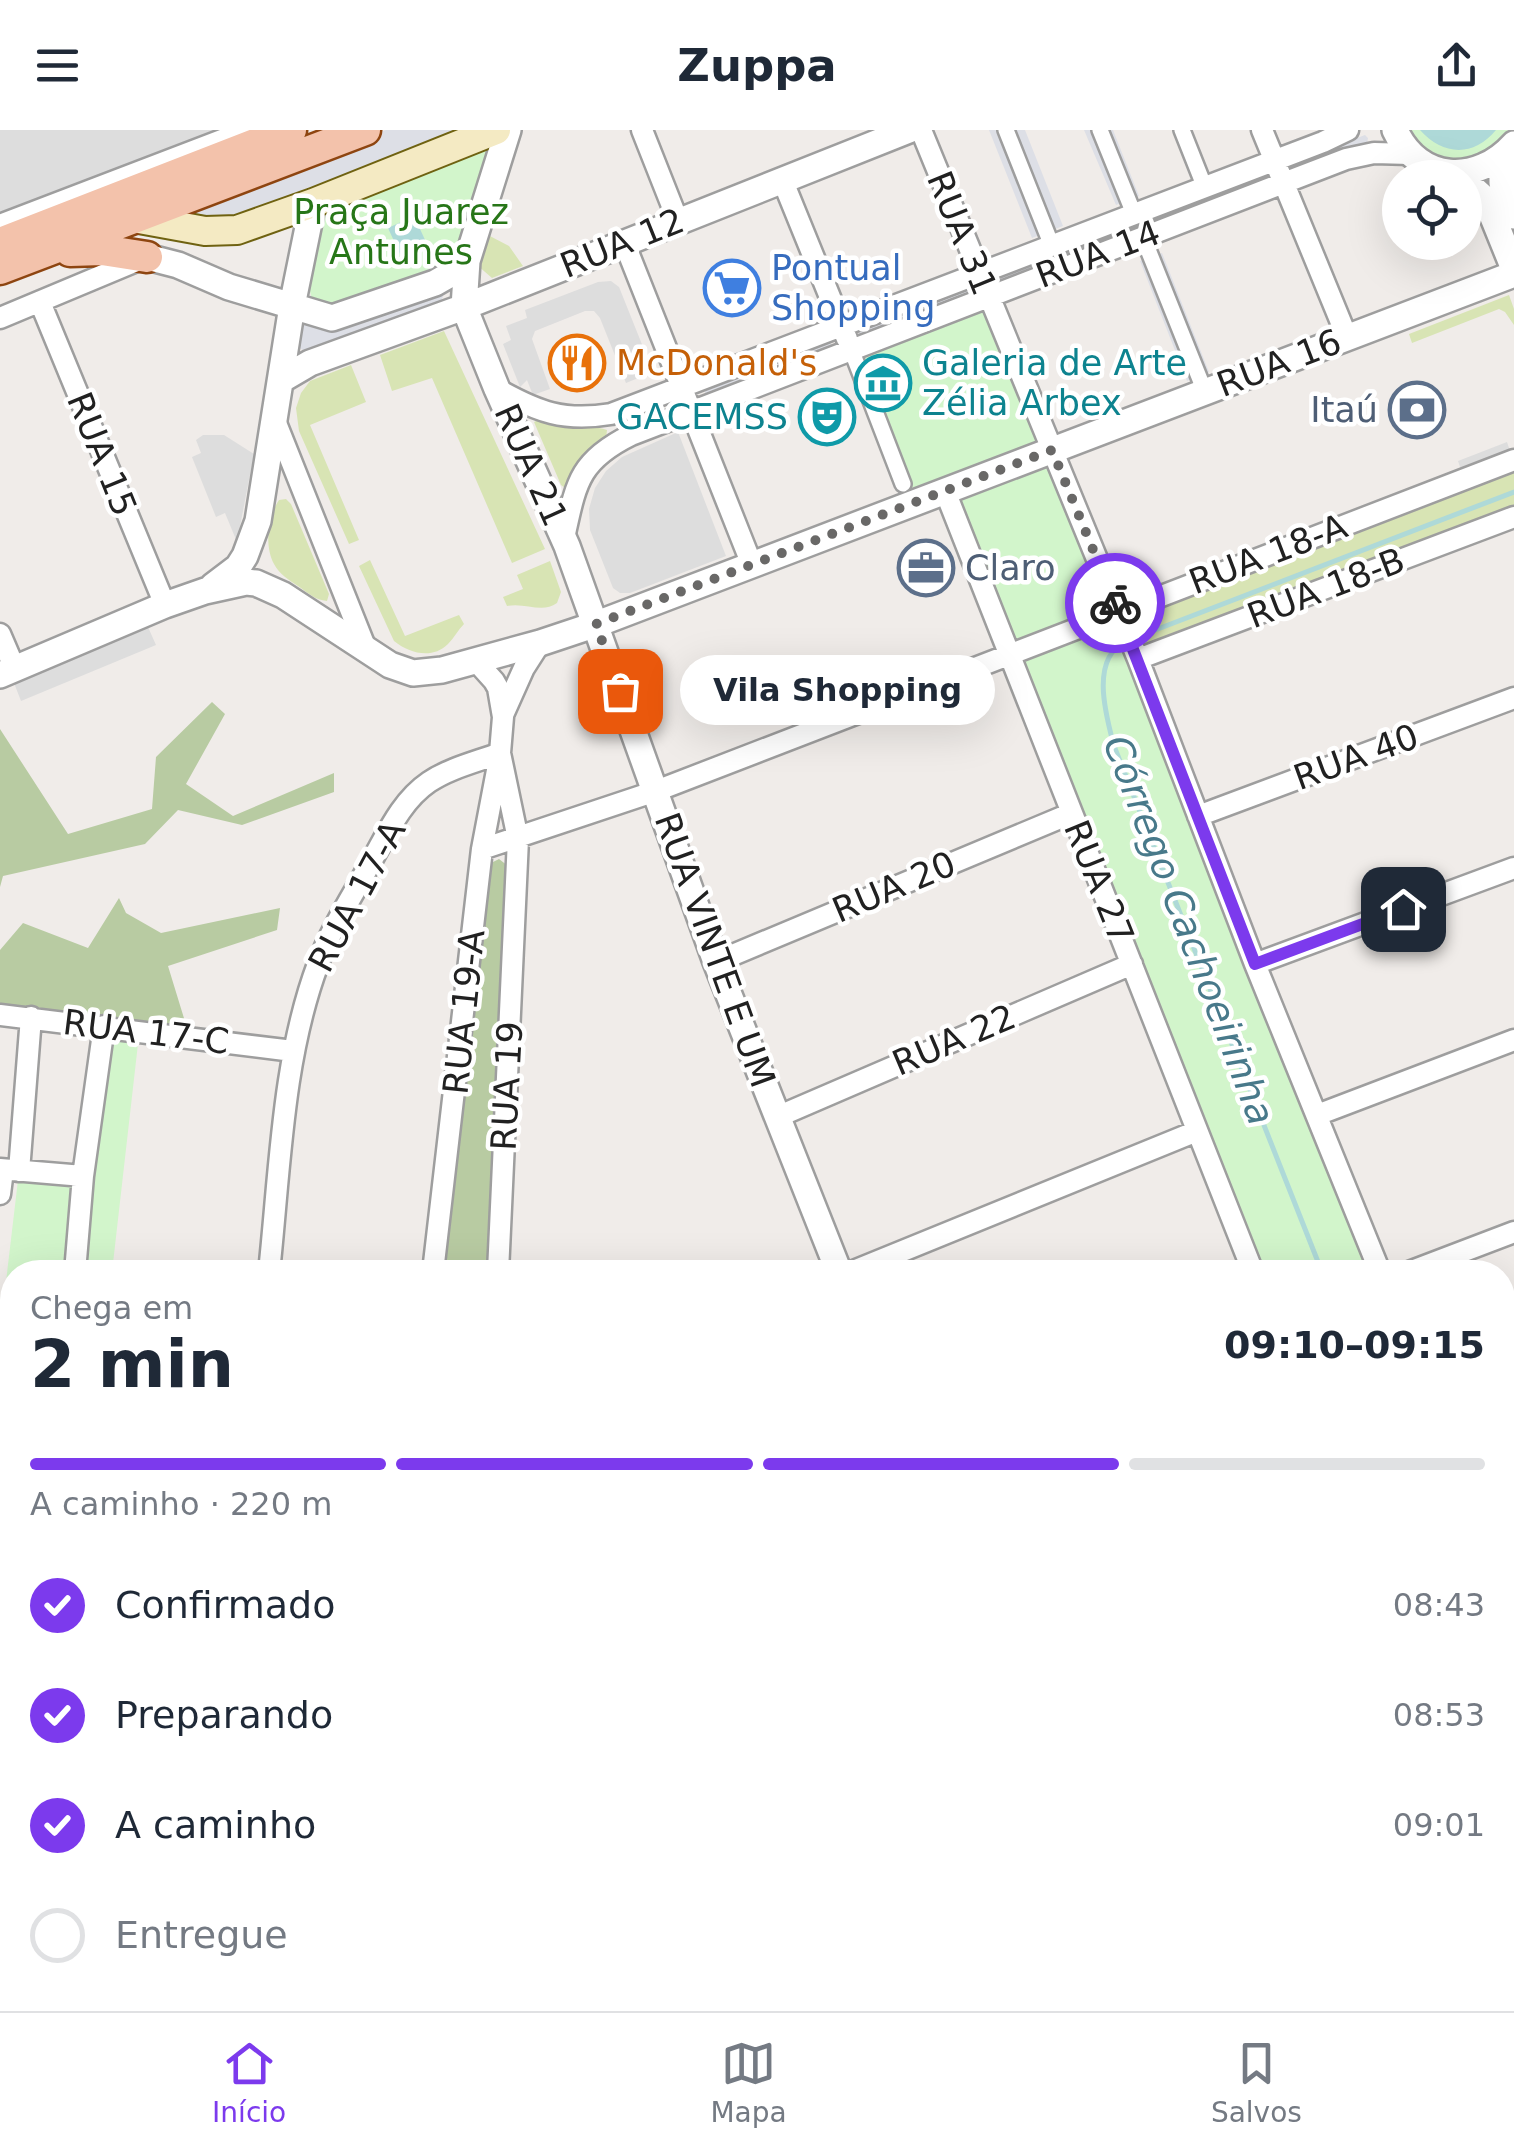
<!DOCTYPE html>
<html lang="pt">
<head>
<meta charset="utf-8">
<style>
	:root { --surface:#fff; --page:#f6f6f7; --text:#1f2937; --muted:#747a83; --line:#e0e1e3; --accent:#7c3aed }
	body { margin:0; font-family:"DejaVu Sans",sans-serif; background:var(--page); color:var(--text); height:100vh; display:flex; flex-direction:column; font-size:38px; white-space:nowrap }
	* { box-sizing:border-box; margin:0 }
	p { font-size:32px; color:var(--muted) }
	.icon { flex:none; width:55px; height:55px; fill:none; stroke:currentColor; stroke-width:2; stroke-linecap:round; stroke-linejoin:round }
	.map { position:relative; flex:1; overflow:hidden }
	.details { position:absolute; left:0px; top:1130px; width:1515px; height:752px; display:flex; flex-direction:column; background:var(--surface); border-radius:40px 40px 0 0; box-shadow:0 10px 40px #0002 }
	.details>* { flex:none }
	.tools { position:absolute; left:1382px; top:30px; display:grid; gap:20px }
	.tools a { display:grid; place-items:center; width:100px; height:100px; border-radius:50%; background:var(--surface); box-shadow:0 10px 40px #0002; font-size:50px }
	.pin { position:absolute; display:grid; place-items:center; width:85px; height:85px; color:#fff; margin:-42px; border-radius:20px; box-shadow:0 5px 15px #0006 }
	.courier { position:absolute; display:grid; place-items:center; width:100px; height:100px; margin:-50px; border:8px solid #7c3aed; border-radius:50%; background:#fff; color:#222; box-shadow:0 2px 12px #0007 }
	.bubble { position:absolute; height:70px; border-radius:35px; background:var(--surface); box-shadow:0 10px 40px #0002; font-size:32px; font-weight:700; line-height:70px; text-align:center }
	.summary em { font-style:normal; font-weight:700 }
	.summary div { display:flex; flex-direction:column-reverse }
	.summary { display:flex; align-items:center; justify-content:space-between; height:170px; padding:0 30px }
	h1 { font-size:65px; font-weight:700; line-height:75px }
	.bar { display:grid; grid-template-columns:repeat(4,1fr); gap:15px 10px; align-content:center; height:120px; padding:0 30px }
	.bar i { height:12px; border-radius:8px; background:var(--line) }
	.bar .active { background:var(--accent) }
	.bar p { grid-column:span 4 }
	ol { padding:0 30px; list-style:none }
	li { display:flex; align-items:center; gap:30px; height:110px }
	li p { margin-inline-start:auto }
	li .icon { padding:10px; border-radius:50%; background:var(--accent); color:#fff; stroke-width:4 }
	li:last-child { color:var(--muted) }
	li i { width:55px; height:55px; border:5px solid var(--line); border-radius:50% }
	header { display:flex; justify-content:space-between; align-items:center; height:130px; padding:0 30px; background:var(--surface); font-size:45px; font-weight:700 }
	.tab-bar { display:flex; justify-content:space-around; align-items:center; height:140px; border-top:2px solid var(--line); background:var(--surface); font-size:28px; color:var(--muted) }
	.tab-bar a { display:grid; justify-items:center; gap:5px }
	.tab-bar .active { color:var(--accent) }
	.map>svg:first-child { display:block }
	.grass { fill:#d8e4b4 }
	.forest { fill:#b8cba2 }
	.park { fill:#d2f5cb }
	.pitch { fill:#8fd7aa }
	.parking { fill:#ddd }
	.plaza { fill:#dddfe6 }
	.water { fill:#aed9d8 }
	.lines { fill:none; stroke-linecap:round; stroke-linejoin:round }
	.stream { stroke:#aed9d8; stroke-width:5 }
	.pedestrian-casing { stroke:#9e9e9e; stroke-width:20 }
	.minor-casing { stroke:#9e9e9e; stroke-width:25 }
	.tertiary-casing { stroke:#9e9e9e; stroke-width:30 }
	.secondary-casing { stroke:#6f6211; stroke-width:32 }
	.primary-casing { stroke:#8e4510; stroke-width:35 }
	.pedestrian { stroke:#fff; stroke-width:15 }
	.minor { stroke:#fff; stroke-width:20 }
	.tertiary { stroke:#fff; stroke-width:25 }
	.secondary { stroke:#f4eac3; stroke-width:28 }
	.primary { stroke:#f3c2ab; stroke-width:30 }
	.done { stroke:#696867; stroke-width:10; stroke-dasharray:0 18 }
	.route { stroke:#7c3aed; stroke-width:12 }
	.labels { text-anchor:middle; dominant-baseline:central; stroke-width:9; stroke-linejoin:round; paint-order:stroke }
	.park-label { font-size:35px; fill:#277618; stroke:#fff }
	.street-label { font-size:35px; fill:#212121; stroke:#fff }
	.shop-label { font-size:35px; fill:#366cbe; stroke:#fff; text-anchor:start }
	.food-label { font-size:35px; fill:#c56008; stroke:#fff; text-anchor:start }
	.culture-label { font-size:35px; fill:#0d838f; stroke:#fff; text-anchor:start }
	.service-label { font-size:35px; fill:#4e5e75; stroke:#fff; text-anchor:end }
	.water-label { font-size:38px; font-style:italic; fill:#48798a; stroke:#fff }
</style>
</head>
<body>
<header><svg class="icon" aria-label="menu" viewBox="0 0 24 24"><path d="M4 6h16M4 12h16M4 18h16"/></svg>Zuppa<svg class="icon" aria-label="share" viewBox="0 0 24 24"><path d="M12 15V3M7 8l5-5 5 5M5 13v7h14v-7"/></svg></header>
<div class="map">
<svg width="1514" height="1881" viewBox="0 0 1514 1881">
	<rect width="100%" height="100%" fill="#f0ece9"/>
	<!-- grass -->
	<path class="grass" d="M486,104l23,12 14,20 -31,12 -15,-13z
		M1509,165l5,14v16l-9,-13 -6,-3 -87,34 -3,-9z
		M444,201l101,218 -33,14 -80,-185 -40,13 -12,-36z
		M351,235l15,37 -56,23 49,115 -10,4 -50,-113 -3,-23 5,-15 9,-12z
		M540,289c26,12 46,4 67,11l-1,8 -24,20 -17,30 -4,-3 -27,-63z
		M1514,330v57l-376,142 -19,-48z
		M286,369l5,5 38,90 -2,7c-12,-1 -19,-8 -29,-15 -9,-6 -19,-12 -24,-22 -10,-18 -6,-48 5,-64z
		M370,430l35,76 54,-21 5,9c-6,6 -10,14 -16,20 -16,16 -39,9 -54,-3l-35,-75z
		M550,431l11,31 -4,11c-15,11 -32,-1 -50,3l-4,-9 20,-8 -6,-14z
		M432,1870h148l-11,11h-205z
		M628,1870h54l3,11h-54z"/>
	<!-- forest -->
	<path class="forest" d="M212,572l13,12 -39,70 47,32 101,-43v19l-92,33 -64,-15 -33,34 -142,32 -3,11v-158l68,105 84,-25 4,-52z
		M499,729l9,7 -17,406h-52l50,-408z
		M119,768l7,15 35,20 119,-25 -3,22 -109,36 19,62 -187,-21v-57l23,-27 65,25z
		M1503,1530l11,31v320h-133l-3,-11h124z
		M693,1870h290l3,11h-290z"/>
	<!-- park -->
	<path class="park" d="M1407,0h101c-24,43 -76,38 -101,0z
		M496,8l-45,127 -111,47 -28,-13 -4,-15 10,-65 17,-17z
		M988,167l392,975h-127l-308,-780 -38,1 -4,-9 -52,-135z
		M109,901l30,4 -27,237h-27z
		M18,1050l62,7 -11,85h-57v53l-11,-1z"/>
	<!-- pitch -->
	<path class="pitch" d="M1095,1870h256l4,11h-257z"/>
	<!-- parking -->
	<path class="parking" d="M0,0h227l-227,87z
		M611,151l8,6 34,85 -27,11 -26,-65 -6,-7h-9l-50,20 -3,8 18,50 -17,6 -6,-15 -7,7 -17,-43 8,-4 -5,-14 21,-8 -2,-8 73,-28z
		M678,302l48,124 -96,37h-10l-7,-5 -23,-58 -1,-21 6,-21 11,-17 16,-14z
		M203,305h21l30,19 -17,88 -12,-29 -9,4 -24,-60 9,-4 -5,-13z
		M1507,312l4,12 -49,19 -4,-12z
		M148,497l8,18 -135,56 -7,-18z
		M1119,1870h57l3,11h-57z"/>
	<!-- plaza -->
	<path class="plaza" d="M386,0h84l-203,81 -55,11 -46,-8z
		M989,0h36l38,96 -31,12z
		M1084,0h29l26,66 -23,9z
		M1365,5l3,3 -1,6 -74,29 -7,-5 5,-5z
		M1271,42l3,6 -127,48 -1,-3 1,-5z
		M1122,97l4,4v5l-131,48 -1,-2v-4z
		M1162,123l47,119 -22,9 -47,-120z
		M969,155l4,2v8l-111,42 -3,-2v-7z
		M442,162l1,5 -3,5 -126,48 -10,1 -7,-5 1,-34z
		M829,211l4,6 -124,49 -4,-3 1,-6z"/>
	<!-- water -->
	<path class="water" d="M1420,0h76c-23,28 -54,25 -76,0z
		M414,86l12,26 -26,12 -12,-26z
		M1240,1870h59l3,11h-59z"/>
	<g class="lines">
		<!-- stream -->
		<path class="stream" d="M1137,507l377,-145
			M1127,511c-38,16 -21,75 -13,105l208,526
			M1423,1870l2,11"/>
		<!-- pedestrian casing -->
		<g class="pedestrian-casing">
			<path id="pedestrian" d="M1006,0l46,116
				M1100,0l34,84
				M1182,0l23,58
				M1143,107l62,155
				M851,219l52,135"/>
		</g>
		<!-- minor casing -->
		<g class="minor-casing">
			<path id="minor" d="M642,0l36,91
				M921,0l217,529 117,305 125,308
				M1262,0l85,207
				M782,49l65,160
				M0,95l248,-95
				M624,112l128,323
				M40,172l125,303
				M0,188l146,-61
				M497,259c41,23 67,33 114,25l712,-272 25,-12
				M274,288l92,231
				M945,361l308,781
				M564,408c12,-54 14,-77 67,-103l715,-276 28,-6 36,1
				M0,504l15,35
				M1138,529l376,-142
				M476,531l18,20 4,7 5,29 -3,36 18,86 -20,433
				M503,585l21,-47 16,-25
				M1198,686l316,-118
				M482,719l174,-58 858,-331
				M716,832l356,-149
				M1255,834l259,-96
				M0,885l293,36
				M1317,985l197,-75
				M777,987l355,-153
				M0,1039l83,7
				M19,1041l12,-154
				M0,1064l3,-24
				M75,1142l8,-96 21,-150
				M269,1142c11,-101 13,-212 49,-308 13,-36 35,-69 53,-102 16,-28 30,-61 58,-80 21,-14 47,-20 71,-29
				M433,1142l49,-423 16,-84
				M851,1142l346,-141
				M1409,1142l105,-40
				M1502,1286l12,-4
				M0,1409l12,2
				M1502,1467l12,31
				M0,1501l12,-6
				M109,1870l4,11
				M314,1870l47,8 57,-8
				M685,1870l3,11"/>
		</g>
		<!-- tertiary casing -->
		<g class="tertiary-casing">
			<path id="tertiary" d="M508,0l-41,131 -3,46 33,82 70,157 149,416 123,310
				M1395,0c24,53 82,55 119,14
				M1502,28v25l12,33
				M1465,51l21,19 28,69
				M147,127l31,8 51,22 103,31 103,-35 14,-8 18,-14
				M281,250l29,-17 154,-56 445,-177
				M213,456l25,-19 7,-11 13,-35 34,-215 21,-103
				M0,545l165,-70 40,-14 41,-9 10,1 27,12 107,70 23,8 29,-3 98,-27 57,-19 917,-350
				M1079,1870l3,11"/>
		</g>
		<!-- secondary casing -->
		<g class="secondary-casing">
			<path id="secondary" d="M128,87l77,14 32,-1 76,-27 183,-73"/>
		</g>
		<!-- primary casing -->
		<g class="primary-casing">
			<path id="primary" d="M0,113l291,-113
				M70,121l32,-1 45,7
				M0,139l365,-139"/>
		</g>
		<!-- pedestrian -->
		<use href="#pedestrian" class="pedestrian"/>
		<!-- minor -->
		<use href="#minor" class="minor"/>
		<!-- tertiary -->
		<use href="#tertiary" class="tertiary"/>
		<!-- secondary -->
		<use href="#secondary" class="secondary"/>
		<!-- primary -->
		<use href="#primary" class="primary"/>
	</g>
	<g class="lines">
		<!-- done -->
		<path class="done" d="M620,561l-24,-67 456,-174 63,153"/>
		<!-- route -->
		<path class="route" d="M1115,473l140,361 148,-55"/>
	</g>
	<!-- icons -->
	<defs>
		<g id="supermarket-ring" transform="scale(2.875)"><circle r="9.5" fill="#fff" stroke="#3f7fe0" stroke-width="1.5"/><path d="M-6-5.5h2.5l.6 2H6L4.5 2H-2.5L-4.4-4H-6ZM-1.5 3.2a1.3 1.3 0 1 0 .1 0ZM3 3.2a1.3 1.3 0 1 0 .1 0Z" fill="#3f7fe0"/></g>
		<g id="restaurant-ring" transform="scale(2.875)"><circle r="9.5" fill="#fff" stroke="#e8710a" stroke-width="1.5"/><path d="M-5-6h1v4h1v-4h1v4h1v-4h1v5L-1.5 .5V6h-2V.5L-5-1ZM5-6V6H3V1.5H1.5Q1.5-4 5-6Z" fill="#e8710a"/></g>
		<g id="museum-ring" transform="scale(2.875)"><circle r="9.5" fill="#fff" stroke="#0f9aa8" stroke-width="1.5"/><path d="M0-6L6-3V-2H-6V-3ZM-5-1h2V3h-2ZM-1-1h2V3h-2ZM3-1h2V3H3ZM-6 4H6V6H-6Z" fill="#0f9aa8"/></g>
		<g id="bank-ring" transform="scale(2.875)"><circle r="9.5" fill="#fff" stroke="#5c6f8a" stroke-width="1.5"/><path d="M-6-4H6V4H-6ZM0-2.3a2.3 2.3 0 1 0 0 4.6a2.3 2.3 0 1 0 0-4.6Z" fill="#5c6f8a"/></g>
		<g id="theatre-ring" transform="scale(2.875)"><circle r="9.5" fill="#fff" stroke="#0f9aa8" stroke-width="1.5"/><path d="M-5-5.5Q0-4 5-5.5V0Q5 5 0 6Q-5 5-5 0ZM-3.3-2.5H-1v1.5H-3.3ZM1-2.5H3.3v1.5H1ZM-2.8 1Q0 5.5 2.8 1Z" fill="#0f9aa8"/></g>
		<g id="office-ring" transform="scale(2.875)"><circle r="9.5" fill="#fff" stroke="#5c6f8a" stroke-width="1.5"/><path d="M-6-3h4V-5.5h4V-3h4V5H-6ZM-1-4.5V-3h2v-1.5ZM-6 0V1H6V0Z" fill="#5c6f8a"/></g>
	</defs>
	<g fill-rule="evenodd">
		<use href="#supermarket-ring" x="732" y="158"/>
		<use href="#restaurant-ring" x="577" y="233"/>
		<use href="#museum-ring" x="883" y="253"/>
		<use href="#bank-ring" x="1417" y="280"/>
		<use href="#theatre-ring" x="827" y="287"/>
		<use href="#office-ring" x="926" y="438"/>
	</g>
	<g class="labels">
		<!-- park labels -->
		<g class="park-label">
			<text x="401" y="82">Praça Juarez<tspan x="401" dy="40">Antunes</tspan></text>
		</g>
		<!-- street labels -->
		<g class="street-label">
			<text transform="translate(962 103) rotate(68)">RUA 31</text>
			<text transform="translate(622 113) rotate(-22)">RUA 12</text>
			<text transform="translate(1098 124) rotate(-21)">RUA 14</text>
			<text transform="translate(1279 233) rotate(-21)">RUA 16</text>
			<text transform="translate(102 324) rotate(68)">RUA 15</text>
			<text transform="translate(531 335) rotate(66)">RUA 21</text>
			<text transform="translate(1268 424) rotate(-21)">RUA 18-A</text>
			<text transform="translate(1326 458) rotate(-21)">RUA 18-B</text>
			<text transform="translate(1356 627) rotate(-20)">RUA 40</text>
			<text transform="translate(1099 752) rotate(68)">RUA 27</text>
			<text transform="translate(894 757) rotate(-23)">RUA 20</text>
			<text transform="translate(357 766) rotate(-62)">RUA 17-A</text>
			<text transform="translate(715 820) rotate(70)">RUA VINTE E UM</text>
			<text transform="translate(464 882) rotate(-84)">RUA 19-A</text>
			<text transform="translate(146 902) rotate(7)">RUA 17-C</text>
			<text transform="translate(954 910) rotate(-23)">RUA 22</text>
			<text transform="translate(507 956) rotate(-87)">RUA 19</text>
		</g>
		<!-- shop labels -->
		<g class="shop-label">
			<text x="771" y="138">Pontual<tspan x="771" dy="40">Shopping</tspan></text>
		</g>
		<!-- food labels -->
		<g class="food-label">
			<text x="616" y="233">McDonald's</text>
		</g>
		<!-- culture labels -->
		<g class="culture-label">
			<text x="922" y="233">Galeria de Arte<tspan x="922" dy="40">Zélia Arbex</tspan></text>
			<text x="788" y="287" text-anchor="end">GACEMSS</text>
		</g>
		<!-- service labels -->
		<g class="service-label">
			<text x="1378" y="280">Itaú</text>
			<text x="965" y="438" text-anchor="start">Claro</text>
		</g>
		<!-- water labels -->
		<g class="water-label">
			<text transform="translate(1189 800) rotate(69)">Córrego Cachoeirinha</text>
		</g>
	</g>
</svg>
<div class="tools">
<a><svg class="icon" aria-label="locate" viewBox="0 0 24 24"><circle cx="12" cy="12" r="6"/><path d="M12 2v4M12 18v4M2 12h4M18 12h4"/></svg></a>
</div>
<div class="pin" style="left:620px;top:561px;background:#ea580c"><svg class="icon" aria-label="bag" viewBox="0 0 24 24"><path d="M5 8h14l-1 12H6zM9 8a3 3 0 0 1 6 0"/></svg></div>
<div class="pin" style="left:1403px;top:779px;background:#1f2937"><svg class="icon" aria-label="home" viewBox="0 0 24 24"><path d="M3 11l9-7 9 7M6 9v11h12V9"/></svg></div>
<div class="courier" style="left:1115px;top:473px"><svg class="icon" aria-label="bike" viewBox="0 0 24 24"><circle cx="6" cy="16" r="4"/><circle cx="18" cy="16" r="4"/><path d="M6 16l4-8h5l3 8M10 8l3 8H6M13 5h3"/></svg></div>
<div class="bubble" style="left:680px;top:525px;width:315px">Vila Shopping</div>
<section class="details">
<div class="summary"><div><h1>2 min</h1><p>Chega em</p></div><em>09:10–09:15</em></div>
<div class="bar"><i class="active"></i><i class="active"></i><i class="active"></i><i></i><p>A caminho · 220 m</p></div>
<ol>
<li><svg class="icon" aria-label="check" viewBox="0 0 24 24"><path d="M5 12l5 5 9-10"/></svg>Confirmado<p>08:43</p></li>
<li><svg class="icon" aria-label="check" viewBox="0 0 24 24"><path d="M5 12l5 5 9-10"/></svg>Preparando<p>08:53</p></li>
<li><svg class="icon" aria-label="check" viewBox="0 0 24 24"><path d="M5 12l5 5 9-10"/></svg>A caminho<p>09:01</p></li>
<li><i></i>Entregue</li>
</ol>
</section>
</div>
<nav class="tab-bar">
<a class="active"><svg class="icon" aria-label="home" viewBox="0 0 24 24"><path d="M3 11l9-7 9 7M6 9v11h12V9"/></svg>Início</a>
<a><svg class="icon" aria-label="map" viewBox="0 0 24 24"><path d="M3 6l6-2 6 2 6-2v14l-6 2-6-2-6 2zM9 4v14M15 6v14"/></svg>Mapa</a>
<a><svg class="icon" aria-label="saved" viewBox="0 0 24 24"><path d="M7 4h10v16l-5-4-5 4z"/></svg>Salvos</a>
</nav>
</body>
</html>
